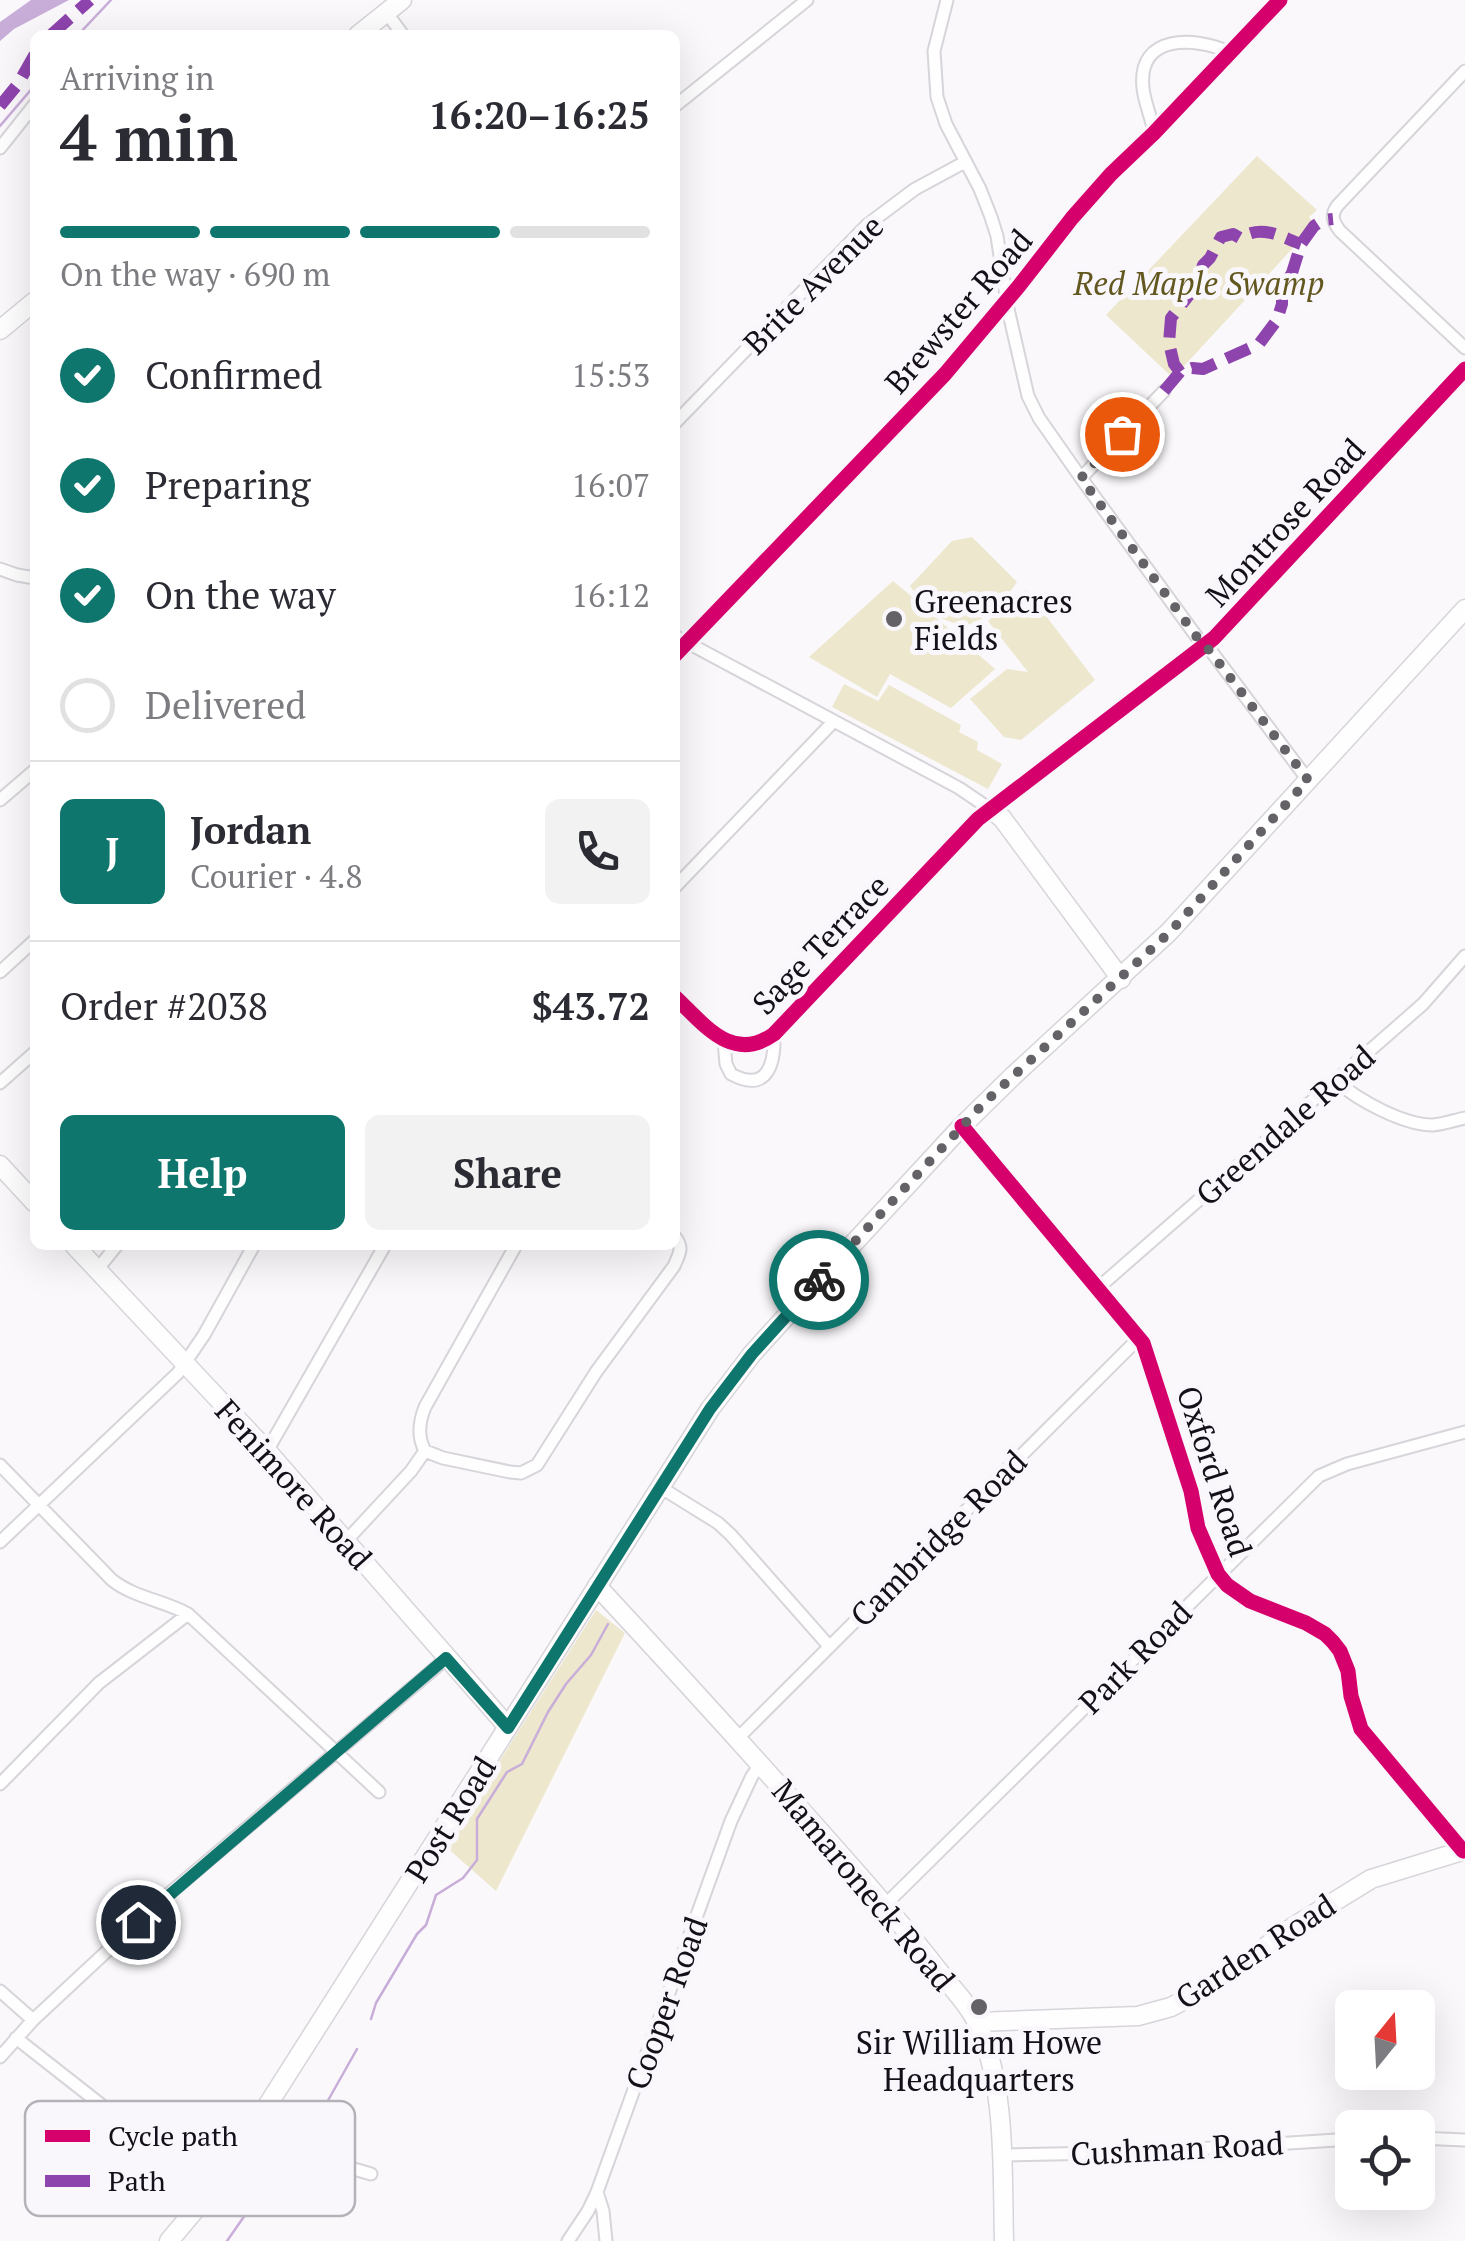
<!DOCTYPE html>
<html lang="en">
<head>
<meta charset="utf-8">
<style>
	:root { --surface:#fff; --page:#f2f2f3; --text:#2b2b33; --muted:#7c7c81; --line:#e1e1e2; --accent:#0f766e }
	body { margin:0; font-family:"PT Serif",serif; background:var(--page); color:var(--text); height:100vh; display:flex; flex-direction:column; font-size:38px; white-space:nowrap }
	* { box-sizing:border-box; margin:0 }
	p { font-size:32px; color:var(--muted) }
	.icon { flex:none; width:55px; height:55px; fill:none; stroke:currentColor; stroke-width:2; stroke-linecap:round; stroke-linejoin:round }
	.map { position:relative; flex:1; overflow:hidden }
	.panel { position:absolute; left:30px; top:30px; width:650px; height:1220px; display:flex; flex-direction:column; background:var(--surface); border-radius:15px; box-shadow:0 10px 40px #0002 }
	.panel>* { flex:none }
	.needle { width:65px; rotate:18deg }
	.fabs { position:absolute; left:1335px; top:1990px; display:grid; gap:20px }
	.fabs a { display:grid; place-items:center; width:100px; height:100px; border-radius:15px; background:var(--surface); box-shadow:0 10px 40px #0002; font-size:50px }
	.pin { position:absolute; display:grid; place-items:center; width:85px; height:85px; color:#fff; margin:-42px; border:5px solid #fff; border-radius:50%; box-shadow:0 2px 10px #0007 }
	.courier { position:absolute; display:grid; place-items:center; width:100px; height:100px; margin:-50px; border:8px solid #0f766e; border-radius:50%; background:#fff; color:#222; box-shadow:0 2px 12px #0007 }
	.head em { font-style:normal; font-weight:700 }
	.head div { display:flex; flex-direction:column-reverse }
	.head { display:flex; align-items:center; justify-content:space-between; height:170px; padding:0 30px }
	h1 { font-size:65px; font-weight:700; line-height:75px }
	.bar { display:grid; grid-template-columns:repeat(4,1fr); gap:15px 10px; align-content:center; height:120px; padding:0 30px }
	.bar i { height:12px; border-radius:8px; background:var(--line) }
	.bar .current { background:var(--accent) }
	.bar p { grid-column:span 4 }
	.line { display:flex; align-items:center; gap:25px; padding:0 30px; border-top:2px solid var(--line) }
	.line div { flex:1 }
	.round { display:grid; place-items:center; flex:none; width:105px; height:105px; border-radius:15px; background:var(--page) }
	ol { padding:0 30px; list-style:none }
	li { display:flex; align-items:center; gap:30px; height:110px }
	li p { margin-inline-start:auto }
	li .icon { padding:10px; border-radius:50%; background:var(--accent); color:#fff; stroke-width:4 }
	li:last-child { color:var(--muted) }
	li i { width:55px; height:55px; border:5px solid var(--line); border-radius:50% }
	.button { display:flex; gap:20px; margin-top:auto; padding:20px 30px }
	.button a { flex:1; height:115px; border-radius:15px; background:var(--accent); color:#fff; font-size:40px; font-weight:700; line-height:115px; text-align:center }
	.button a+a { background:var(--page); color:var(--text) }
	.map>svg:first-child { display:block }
	.green { fill:#ece7cd }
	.water { fill:#c9add9 }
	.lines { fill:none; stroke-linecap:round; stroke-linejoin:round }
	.stream { stroke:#c9add9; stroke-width:2.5 }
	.street-casing { stroke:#d7d4da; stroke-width:15 }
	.secondary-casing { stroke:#d7d4da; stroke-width:21 }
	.primary-casing { stroke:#d7d4da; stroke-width:21 }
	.street { stroke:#fefefe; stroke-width:11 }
	.secondary { stroke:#fefefe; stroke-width:18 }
	.primary { stroke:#fefefe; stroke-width:18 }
	.quiet { stroke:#8e44ad; stroke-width:12; stroke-dasharray:25 12; stroke-linecap:butt }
	.cycleway-casing { stroke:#faf7fc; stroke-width:21 }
	.cycleway { stroke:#d6006c; stroke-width:15 }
	.done { stroke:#646167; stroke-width:10; stroke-dasharray:0 18 }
	.route { stroke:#0f766e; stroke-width:12 }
	.poi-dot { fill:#646167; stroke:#faf7fc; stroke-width:4 }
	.labels { text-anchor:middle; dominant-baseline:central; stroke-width:10; stroke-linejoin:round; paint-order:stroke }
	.park-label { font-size:32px; font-style:italic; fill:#62581f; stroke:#faf7fc }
	.street-label { font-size:32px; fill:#140f18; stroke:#faf7fc }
	.poi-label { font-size:32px; fill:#140f18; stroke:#faf7fc; text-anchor:start }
	.key { fill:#faf7fc; stroke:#b5b1b8; stroke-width:2.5 }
	.key-label { font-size:28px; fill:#140f18 }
</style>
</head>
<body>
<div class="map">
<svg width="1465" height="2241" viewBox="0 0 1465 2241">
	<rect width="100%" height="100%" fill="#faf8fb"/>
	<!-- green -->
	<path class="green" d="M1257,156l60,54 -8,7 6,7 -142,154 -67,-63z
		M972,537l45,45 -21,30 -32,15 -31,-12 62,54 -44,39 -61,-34 -13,23 -68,-40 84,-76 35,29 -18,-24 42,-45z
		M1026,590l69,90 -74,60 -17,-3 -34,-38 37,-30 21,3 -40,-51z
		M844,684l34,17 11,-16 72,40 -2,7 19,10 -1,8 25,14 -14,25 -156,-82z
		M596,1610l29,23 -129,258 -51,-45z"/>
	<!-- water -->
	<path class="water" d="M31,0h38l-55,29 -14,12v-19z"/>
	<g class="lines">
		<!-- stream -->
		<path class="stream" d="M78,35l33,-35
			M0,126l35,-41
			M371,2019l5,-16 41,-69 9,-9 10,-30 27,-17 14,-18v-41l30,-47 15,-8 26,-52 18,-28 25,-29 17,-31
			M304,2143l53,-94
			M227,2241l16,-23 27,-28 30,-40"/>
		<!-- street casing -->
		<g class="street-casing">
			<path id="street" d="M947,0l-13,51 3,46 9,27 34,65 11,28 6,19 11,73 20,87 11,22 42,60 118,162 12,11 97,129
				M386,12l17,23
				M1465,71l-127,134c-8,10 -5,17 2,26l125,117
				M675,106l132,-106
				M1154,133c-2,-14 -10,-32 -11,-45 -6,-55 53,-51 86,-36
				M0,148l35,-44
				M675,423l192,-198 48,-36 50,-27
				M1081,478l83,-87
				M0,569l17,6 18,3
				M675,636l284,152 31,21
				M675,655l270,-281 74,-88 53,-68 39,-44 43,-41 126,-133
				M0,800l35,-30
				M675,887l159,-166
				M0,972l35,-32
				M675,997c29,27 57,67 99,37l204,-215 236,-181 251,-269
				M724,1041l2,23 5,10c37,20 44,-11 43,-40
				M1336,1081c22,19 67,44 97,44 11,-1 22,-5 32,-7
				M0,1083l35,-31
				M962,1126l181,217 48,148 7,37 20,46 9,11 23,16 56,22 19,11 8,8 7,9 8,20 3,25 10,33 102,122
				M97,1270l20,-25
				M1098,1288l325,-284 42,-48
				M267,1451l118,-206
				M425,1451l18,7 67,14 11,1 16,-8 59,-93 78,-106c5,-12 10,-18 1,-29
				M425,1451c-8,-15 -6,-29 0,-44l91,-162
				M0,1465l112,115c23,18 51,20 76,34l191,178
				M660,1487l58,36 13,12 98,111
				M346,1541l65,-70 14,-20
				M0,1542l178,-169 26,-38 50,-90
				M738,1738l401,-400
				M0,1784l99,-101 89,-69
				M885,1905l434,-429 28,-12 118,-32
				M0,1991l33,29
				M16,2038l116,91
				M0,2057l33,-37 131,-122 283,-240
				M259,2121l58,35 18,16 19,-3 17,5
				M1418,2138l47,2
				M1002,2155l147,-3 203,-13
				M597,2192l6,19 3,30
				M568,2241l20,-30 9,-19 134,-371 21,-45 9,-12"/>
		</g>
		<!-- secondary casing -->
		<g class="secondary-casing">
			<path id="secondary" d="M358,35l44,-35
				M0,330l35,-29
				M990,809l12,9 119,161
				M0,1165l35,38
				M74,1245l193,206 241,276
				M597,1586c90,97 179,195 266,294 27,31 53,62 78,94 12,15 28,31 36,49 30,63 25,149 27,218
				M977,2022l161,-6 33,-9 40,-21 82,-59 78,-48 94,-29"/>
		</g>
		<!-- primary casing -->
		<g class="primary-casing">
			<path id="primary" d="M169,2241l51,-61 490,-771 42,-55 28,-31 182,-197 51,-50 156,-144 296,-323"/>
		</g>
		<!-- street -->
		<use href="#street" class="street"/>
		<!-- secondary -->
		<use href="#secondary" class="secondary"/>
		<!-- primary -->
		<use href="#primary" class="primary"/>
		<!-- quiet -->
		<path class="quiet" d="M51,35l39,-35
			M0,106l18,-22 17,-30
			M1180,372l-6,-8 -5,-21 2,-25 26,-33 6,-20 7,-7 11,-21 12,-3 7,4c23,-14 38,-2 61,6
			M1164,391l16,-19 12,-4 11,1 56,-25 18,-24 5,-16v-14l10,-17 9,-29 13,-18 9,-6 10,-1"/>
		<!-- cycleway casing -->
		<g class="cycleway-casing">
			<path id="cycleway" d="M675,655l270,-281 74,-88 53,-68 39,-44 43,-41 126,-133
				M675,997c29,27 57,67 99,37l204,-215 236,-181 251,-269
				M962,1126l181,217 48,148 7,37 20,46 9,11 23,16 56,22 19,11 8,8 7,9 8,20 3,25 10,33 102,122"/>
		</g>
		<!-- cycleway -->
		<use href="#cycleway" class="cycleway"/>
	</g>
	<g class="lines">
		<!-- done -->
		<path class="done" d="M819,1280l165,-177 186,-171 138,-152 -98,-129 -11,-11 -118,-162 41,-44"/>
		<!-- route -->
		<path class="route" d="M138,1922l308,-264 62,70 202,-319 42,-55 67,-74"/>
	</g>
	<!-- markers -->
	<g class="poi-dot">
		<circle cx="894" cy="619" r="10"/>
		<circle cx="979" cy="2007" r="10"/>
	</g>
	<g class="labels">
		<!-- park labels -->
		<g class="park-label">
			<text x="1199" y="283">Red Maple Swamp</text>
		</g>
		<!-- street labels -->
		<g class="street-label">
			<text transform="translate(813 284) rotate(-45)">Brite Avenue</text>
			<text transform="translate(958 311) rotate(-49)">Brewster Road</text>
			<text transform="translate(1285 522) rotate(-47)">Montrose Road</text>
			<text transform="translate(820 944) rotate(-46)">Sage Terrace</text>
			<text transform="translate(1285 1125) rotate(-41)">Greendale Road</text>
			<text transform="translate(1215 1471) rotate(72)">Oxford Road</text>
			<text transform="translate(294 1484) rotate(48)">Fenimore Road</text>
			<text transform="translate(938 1538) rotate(-45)">Cambridge Road</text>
			<text transform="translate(1135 1657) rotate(-45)">Park Road</text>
			<text transform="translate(450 1819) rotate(-58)">Post Road</text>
			<text transform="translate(864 1885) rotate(50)">Mamaroneck Road</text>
			<text transform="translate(1255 1951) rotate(-33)">Garden Road</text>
			<text transform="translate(666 2003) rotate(-70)">Cooper Road</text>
			<text transform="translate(1177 2148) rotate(-3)">Cushman Road</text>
		</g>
		<!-- poi labels -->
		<g class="poi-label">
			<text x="914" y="601">Greenacres<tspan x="914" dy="37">Fields</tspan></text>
			<text x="979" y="2042" text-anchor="middle">Sir William Howe<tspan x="979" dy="37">Headquarters</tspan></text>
		</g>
	</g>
	<!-- legend -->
	<rect x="25" y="2101" width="330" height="115" rx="15" class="key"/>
	<rect x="45" y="2130" width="45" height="12" fill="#d6006c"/>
	<rect x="45" y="2175" width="45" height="12" fill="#8e44ad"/>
	<g class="key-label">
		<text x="108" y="2146">Cycle path</text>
		<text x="108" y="2191">Path</text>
	</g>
</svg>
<div class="fabs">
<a><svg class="needle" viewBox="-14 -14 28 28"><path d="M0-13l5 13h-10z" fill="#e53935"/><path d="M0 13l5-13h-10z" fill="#7c7c81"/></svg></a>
<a><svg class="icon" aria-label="locate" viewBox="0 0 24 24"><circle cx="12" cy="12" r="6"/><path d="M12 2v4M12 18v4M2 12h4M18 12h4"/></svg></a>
</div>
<div class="pin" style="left:1122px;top:434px;background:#ea580c"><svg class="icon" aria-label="bag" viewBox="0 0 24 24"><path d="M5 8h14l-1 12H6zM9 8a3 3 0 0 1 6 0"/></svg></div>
<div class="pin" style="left:138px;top:1922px;background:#1f2937"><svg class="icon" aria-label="home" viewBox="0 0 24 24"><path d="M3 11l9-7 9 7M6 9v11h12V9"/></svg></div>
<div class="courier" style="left:819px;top:1280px"><svg class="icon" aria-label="bike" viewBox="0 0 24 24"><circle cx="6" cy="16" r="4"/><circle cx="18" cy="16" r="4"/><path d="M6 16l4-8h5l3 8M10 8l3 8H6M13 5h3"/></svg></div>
<section class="panel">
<div class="head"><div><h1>4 min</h1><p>Arriving in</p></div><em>16:20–16:25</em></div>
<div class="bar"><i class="current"></i><i class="current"></i><i class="current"></i><i></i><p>On the way · 690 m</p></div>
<ol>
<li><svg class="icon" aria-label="check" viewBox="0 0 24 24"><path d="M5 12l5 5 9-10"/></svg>Confirmed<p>15:53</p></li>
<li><svg class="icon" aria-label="check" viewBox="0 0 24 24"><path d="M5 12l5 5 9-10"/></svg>Preparing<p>16:07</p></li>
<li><svg class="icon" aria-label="check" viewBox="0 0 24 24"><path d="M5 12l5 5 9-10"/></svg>On the way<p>16:12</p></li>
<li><i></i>Delivered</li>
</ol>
<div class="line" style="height:180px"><b class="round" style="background:var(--accent);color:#fff">J</b><div><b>Jordan</b><p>Courier · 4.8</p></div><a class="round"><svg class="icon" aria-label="phone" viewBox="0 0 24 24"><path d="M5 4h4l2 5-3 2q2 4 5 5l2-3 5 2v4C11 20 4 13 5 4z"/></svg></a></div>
<div class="line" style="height:130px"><div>Order #2038</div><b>$43.72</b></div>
<div class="button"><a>Help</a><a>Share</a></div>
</section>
</div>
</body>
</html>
